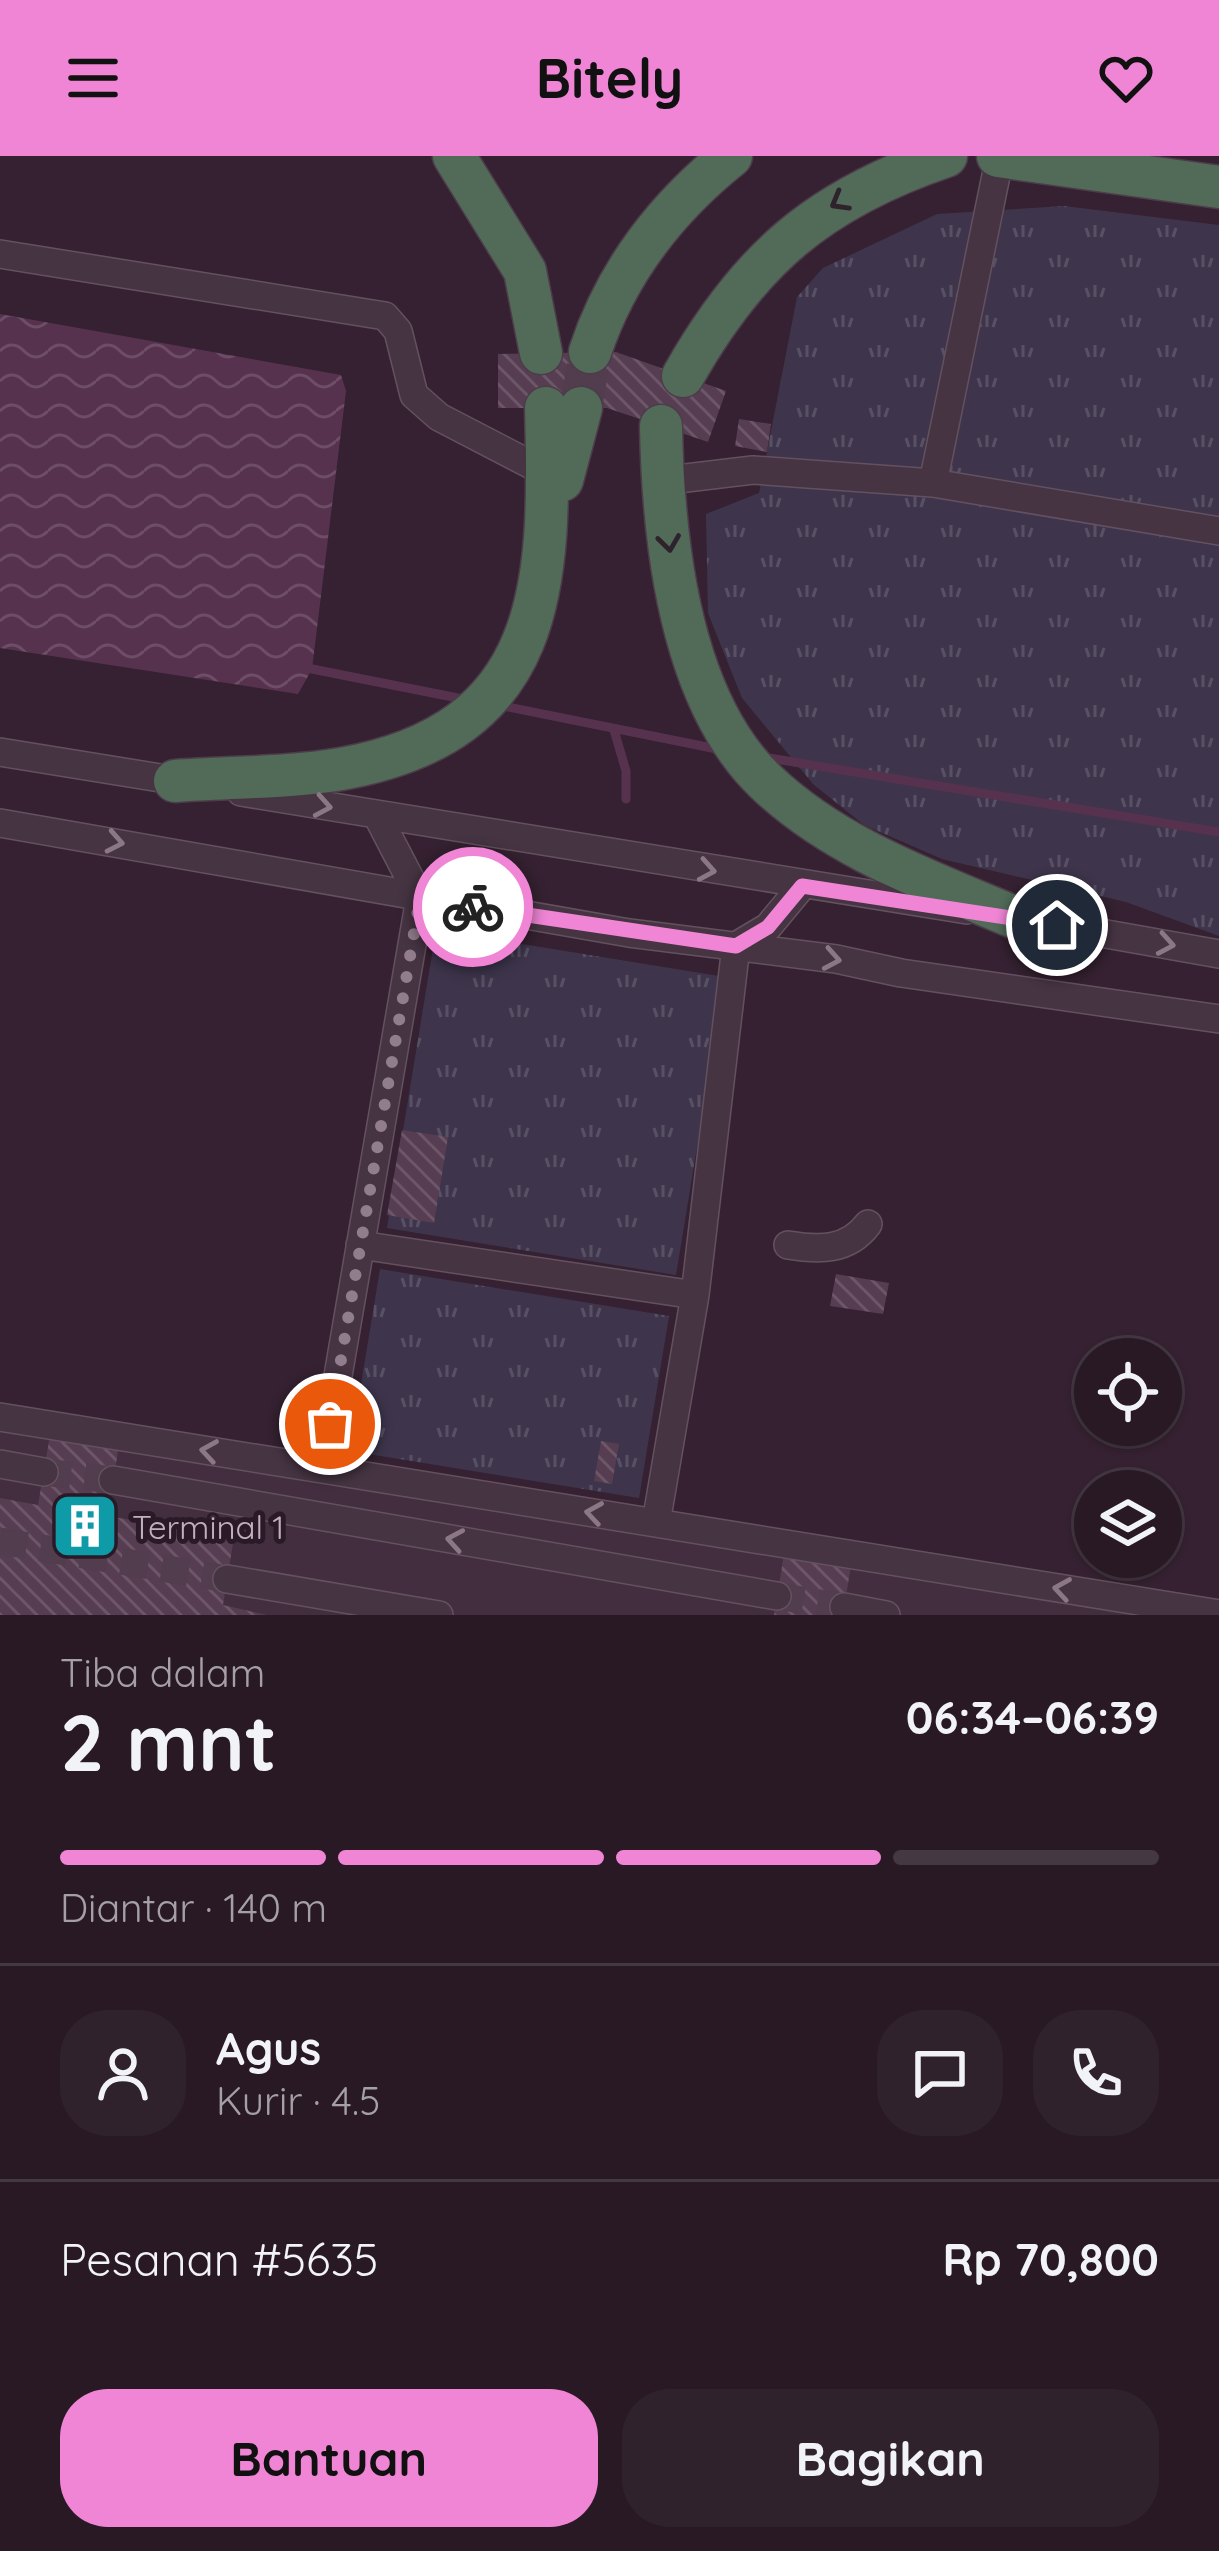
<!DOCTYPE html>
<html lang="id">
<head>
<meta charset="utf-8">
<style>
	:root { --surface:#281925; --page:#30222d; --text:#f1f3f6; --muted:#a5a0a7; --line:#443842; --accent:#f085d6 }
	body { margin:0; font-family:Quicksand,sans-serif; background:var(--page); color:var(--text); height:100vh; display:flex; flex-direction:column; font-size:45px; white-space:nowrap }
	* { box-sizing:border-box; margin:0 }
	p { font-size:39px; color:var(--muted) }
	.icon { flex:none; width:66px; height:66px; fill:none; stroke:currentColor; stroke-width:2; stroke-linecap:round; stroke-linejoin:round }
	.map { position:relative; height:1459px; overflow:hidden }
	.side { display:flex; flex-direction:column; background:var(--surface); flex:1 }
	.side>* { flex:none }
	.tools { position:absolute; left:1074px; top:1182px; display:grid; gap:24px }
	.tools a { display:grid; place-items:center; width:108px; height:108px; border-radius:50%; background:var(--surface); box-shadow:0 3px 9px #0004,0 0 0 3px var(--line); font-size:60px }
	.pin { position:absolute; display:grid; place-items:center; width:102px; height:102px; color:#fff; margin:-51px; border:6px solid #fff; border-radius:50%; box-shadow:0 3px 12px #0007 }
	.courier { position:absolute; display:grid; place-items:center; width:120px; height:120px; margin:-60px; border:9px solid #f085d6; border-radius:50%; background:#fff; color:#222; box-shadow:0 3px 15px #0007 }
	.summary em { font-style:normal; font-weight:800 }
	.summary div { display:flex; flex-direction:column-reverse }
	.summary { display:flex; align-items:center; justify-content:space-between; height:204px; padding:0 60px }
	h1 { font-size:78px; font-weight:800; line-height:90px }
	.bar { display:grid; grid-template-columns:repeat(4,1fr); gap:18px 12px; align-content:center; height:144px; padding:0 60px }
	.bar i { height:15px; border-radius:9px; background:var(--line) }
	.bar .selected { background:var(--accent) }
	.bar p { grid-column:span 4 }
	.line { display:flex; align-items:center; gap:30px; padding:0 60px; border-top:3px solid var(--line) }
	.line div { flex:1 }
	.round { display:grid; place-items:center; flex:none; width:126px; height:126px; border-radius:48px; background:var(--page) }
	.action { display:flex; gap:24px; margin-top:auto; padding:24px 60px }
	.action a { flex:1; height:138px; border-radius:48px; background:var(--accent); color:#111; font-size:48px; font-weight:800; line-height:138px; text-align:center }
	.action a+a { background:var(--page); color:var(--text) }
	header { display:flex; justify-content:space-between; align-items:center; height:156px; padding:0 60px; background:var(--accent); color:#111; font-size:54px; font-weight:800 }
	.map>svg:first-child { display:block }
	.airport { fill:#422e3e }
	.grass { fill:url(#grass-tufts) }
	.water { fill:url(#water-waves) }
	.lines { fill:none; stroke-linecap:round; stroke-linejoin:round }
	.stream { stroke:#57324f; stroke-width:9 }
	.building { fill:url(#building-back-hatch) }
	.minor-tunnel { stroke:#513d4d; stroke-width:27; stroke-dasharray:27 14; stroke-linecap:butt }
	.highway-tunnel { stroke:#513d4d; stroke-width:42; stroke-dasharray:42 21; stroke-linecap:butt }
	.minor-casing { stroke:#645160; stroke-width:30 }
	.highway-casing { stroke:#4d3c4a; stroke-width:45 }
	.minor { stroke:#463442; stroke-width:27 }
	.highway { stroke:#516b58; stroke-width:42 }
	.oneway { stroke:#2e222c }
	.oneway2 { stroke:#8b7786 }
	.done { stroke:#917d8d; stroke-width:12; stroke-dasharray:0 21.6 }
	.route { stroke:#f085d6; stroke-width:15 }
	.labels { text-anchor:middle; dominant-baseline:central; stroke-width:10; stroke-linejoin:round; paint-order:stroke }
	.poi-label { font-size:33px; fill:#c3aebe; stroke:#2a1a27; text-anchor:start }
</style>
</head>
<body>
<header><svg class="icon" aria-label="menu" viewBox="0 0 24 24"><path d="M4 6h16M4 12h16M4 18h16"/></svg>Bitely<svg class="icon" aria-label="heart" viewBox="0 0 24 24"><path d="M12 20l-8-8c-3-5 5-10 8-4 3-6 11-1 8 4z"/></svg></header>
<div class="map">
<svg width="1219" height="1459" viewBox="0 0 1219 1459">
	<defs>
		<pattern id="grass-tufts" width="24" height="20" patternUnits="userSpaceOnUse" patternTransform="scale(3)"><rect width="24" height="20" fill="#3e354c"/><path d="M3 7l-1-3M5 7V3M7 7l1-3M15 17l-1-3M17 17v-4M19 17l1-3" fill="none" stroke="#585064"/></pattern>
		<pattern id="water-waves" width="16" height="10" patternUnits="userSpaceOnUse" patternTransform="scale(3)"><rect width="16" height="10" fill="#57324f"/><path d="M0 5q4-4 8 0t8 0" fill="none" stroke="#6e4d67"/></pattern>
		<pattern id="building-back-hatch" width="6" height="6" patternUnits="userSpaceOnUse" patternTransform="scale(3)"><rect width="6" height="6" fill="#563d51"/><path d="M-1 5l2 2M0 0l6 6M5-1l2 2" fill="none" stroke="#6d5668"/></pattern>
	</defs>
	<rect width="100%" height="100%" fill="#352131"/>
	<!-- airport -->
	<path class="airport" d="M0,1265l1199,194h-1199z"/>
	<!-- grass -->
	<path class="grass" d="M1064,50l155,19v711l-93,-34 -184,-43 -78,-34 -51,-41 -71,-86 -34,-85 -2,-99 53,-21 38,-196 26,-29 114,-54z
		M436,774l289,47 -49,298 -289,-47z
		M380,1113l289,47 -30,182 -289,-47z"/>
	<!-- water -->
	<path class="water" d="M0,158l341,61 5,16 -34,278 -14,25 -298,-46z"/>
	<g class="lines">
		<!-- stream -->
		<path class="stream" d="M312,513l151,30
			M498,549l224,45
			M614,574l12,41v28
			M763,601l456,75"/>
	</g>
	<!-- building -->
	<path class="building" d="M616,196l110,39 -18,51 -101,-34h-109v-54z
		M739,263l32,5 -4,28 -32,-6z
		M402,974l46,7 -14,86 -47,-8z
		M836,1118l53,9 -6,31 -53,-8z
		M51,1273l69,11 -13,76 127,21 -11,68 44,10h-267v-117l38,7z
		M601,1285l18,3 -7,40 -18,-3z
		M785,1392l67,11 -9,56h-69z"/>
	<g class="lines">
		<!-- minor-tunnel -->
		<path class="minor-tunnel" d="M44,1316l69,8
			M0,1385l227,38
			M777,1440l67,11"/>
		<!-- highway-tunnel -->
		<path class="highway-tunnel" d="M581,252l9,-56"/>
		<!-- minor casing -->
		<g class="minor-casing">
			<path id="minor" d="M0,98l385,62 13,15 16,64 25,22 108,56
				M661,325l92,-11 180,13 286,48
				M933,327l67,-327
				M0,596l191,31
				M241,636l726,118
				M0,667l629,110 207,26 65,14 318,46
				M1005,760l214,38
				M360,1089l335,50
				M788,1089c31,5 60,6 80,-21
				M0,1261l1219,197
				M0,1308l44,8
				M322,1313l98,-571 -43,-83
				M113,1324l664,116
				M656,1367l39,-228 41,-349 32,-19 34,-41
				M227,1423l212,36
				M844,1451l42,8"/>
		</g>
		<!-- highway casing -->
		<g class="highway-casing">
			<path id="highway" d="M454,0l71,115 16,82
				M998,0l221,31
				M590,196c26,-79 76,-144 141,-196
				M683,220c66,-117 136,-177 263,-220
				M661,270c2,112 18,273 105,356 69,66 163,99 250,136
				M562,324l19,-72
				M175,625c54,-4 112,-3 166,-12 208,-37 210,-184 205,-361"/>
		</g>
		<!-- minor -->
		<use href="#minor" class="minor"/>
		<!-- highway -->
		<use href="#highway" class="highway"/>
	</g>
	<!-- one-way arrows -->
	<defs><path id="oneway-chevron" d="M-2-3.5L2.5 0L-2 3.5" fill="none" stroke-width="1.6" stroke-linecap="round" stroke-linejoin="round" transform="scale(3)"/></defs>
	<g class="oneway">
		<use href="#oneway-chevron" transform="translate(839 46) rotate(150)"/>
		<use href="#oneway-chevron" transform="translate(669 387) rotate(82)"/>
	</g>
	<g class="oneway2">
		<use href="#oneway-chevron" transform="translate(323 650) rotate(10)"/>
		<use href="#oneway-chevron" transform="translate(115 686) rotate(11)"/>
		<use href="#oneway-chevron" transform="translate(707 714) rotate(10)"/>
		<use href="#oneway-chevron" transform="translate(1166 788) rotate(10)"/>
		<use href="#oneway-chevron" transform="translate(832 803) rotate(10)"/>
		<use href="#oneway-chevron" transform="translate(209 1295) rotate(-171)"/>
		<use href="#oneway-chevron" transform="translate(594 1357) rotate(-171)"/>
		<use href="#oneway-chevron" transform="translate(455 1384) rotate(-170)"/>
		<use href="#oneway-chevron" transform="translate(1062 1433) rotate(-171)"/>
	</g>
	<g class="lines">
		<!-- done -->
		<path class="done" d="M330,1268l90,-526 53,9"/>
		<!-- route -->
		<path class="route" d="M473,751l263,39 32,-19 34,-41 255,39"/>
	</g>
	<!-- icons -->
	<defs>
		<g id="building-square" transform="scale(3.45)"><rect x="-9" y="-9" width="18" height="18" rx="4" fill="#0f9aa8" stroke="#2a1a27"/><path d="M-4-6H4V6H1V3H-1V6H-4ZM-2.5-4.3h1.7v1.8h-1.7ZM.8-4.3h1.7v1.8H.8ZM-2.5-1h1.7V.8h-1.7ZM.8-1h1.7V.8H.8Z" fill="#fff"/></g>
	</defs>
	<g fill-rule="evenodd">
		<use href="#building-square" x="85" y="1370"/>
	</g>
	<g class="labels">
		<!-- poi labels -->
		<g class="poi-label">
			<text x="132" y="1370">Terminal 1</text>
		</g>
	</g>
</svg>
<div class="tools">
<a><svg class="icon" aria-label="locate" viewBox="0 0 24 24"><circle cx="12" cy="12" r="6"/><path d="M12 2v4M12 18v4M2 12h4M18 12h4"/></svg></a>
<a><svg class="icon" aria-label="layers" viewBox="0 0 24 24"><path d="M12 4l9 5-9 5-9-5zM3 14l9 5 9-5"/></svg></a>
</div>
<div class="pin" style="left:330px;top:1268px;background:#ea580c"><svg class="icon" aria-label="bag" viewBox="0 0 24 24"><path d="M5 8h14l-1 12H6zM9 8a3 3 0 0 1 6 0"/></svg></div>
<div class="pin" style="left:1057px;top:769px;background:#1f2937"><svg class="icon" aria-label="home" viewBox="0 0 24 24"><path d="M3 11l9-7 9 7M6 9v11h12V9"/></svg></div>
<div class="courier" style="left:473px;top:751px"><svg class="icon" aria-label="bike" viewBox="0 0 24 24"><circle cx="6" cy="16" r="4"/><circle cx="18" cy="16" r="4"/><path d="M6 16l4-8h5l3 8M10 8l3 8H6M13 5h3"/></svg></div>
</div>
<section class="side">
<div class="summary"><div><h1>2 mnt</h1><p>Tiba dalam</p></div><em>06:34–06:39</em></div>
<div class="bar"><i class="selected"></i><i class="selected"></i><i class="selected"></i><i></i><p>Diantar · 140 m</p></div>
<div class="line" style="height:216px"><a class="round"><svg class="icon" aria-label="person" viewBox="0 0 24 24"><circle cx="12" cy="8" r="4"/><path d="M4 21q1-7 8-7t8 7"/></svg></a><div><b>Agus</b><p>Kurir · 4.5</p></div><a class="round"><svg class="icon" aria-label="chat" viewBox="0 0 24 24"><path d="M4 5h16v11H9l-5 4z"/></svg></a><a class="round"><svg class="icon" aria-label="phone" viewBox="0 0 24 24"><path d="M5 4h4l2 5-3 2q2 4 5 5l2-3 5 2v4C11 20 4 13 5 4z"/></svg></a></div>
<div class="line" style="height:156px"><div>Pesanan #5635</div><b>Rp 70,800</b></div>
<div class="action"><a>Bantuan</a><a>Bagikan</a></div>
</section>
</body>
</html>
